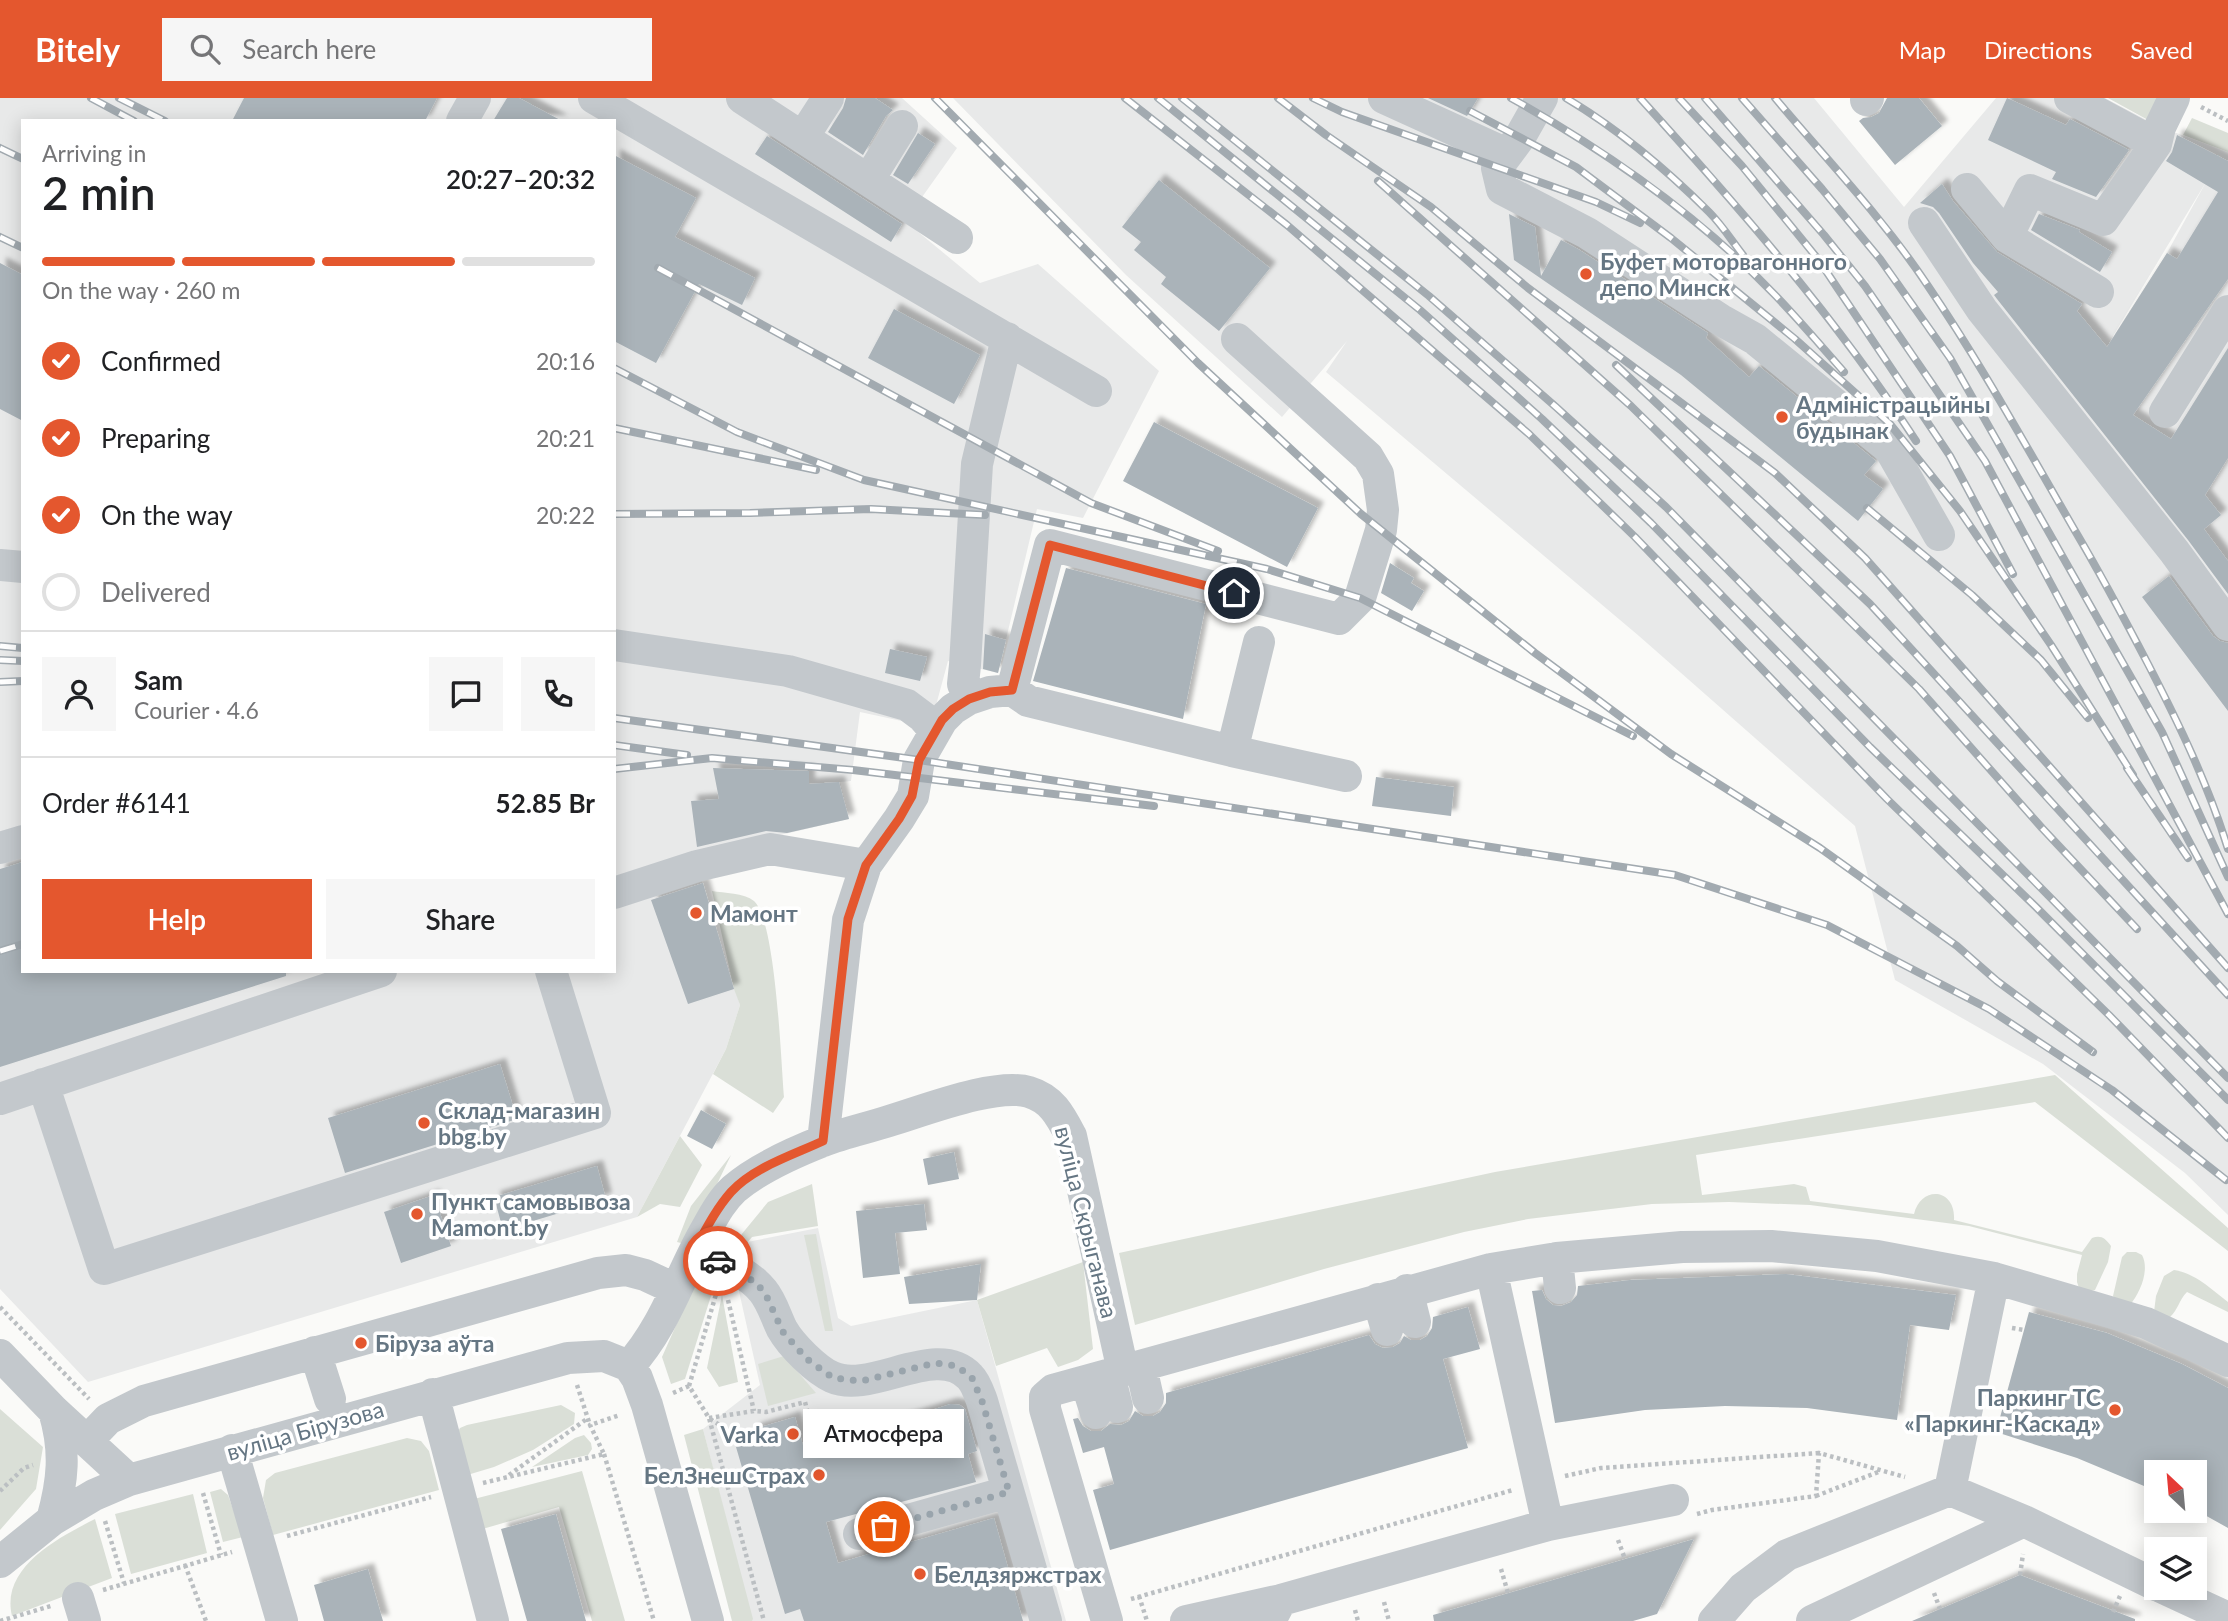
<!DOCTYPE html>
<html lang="en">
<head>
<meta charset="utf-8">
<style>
	:root { --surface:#fff; --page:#f6f6f6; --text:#202124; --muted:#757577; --line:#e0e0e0; --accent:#e4572e }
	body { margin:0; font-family:Lato,sans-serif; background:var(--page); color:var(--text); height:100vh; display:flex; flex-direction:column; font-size:26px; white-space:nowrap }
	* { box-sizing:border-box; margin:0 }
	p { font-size:23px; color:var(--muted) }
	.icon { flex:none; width:38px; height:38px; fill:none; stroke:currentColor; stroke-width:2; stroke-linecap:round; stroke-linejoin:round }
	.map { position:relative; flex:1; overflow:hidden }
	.side { position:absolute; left:21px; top:21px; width:595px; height:854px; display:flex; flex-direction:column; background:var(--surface); border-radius:0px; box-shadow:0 4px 18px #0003 }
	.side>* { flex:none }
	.needle { width:46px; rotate:334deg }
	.controls { position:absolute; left:2144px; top:1362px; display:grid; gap:14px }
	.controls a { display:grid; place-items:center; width:63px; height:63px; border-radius:0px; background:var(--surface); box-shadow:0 4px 18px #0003; font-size:35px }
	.pin { position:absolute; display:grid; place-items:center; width:60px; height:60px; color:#fff; margin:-30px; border:4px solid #fff; border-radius:50%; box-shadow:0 2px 7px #0007 }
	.courier { position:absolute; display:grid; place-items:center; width:70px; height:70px; margin:-35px; border:5px solid #e4572e; border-radius:50%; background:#fff; color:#222; box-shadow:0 2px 9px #0007 }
	.bubble { position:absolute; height:49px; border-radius:0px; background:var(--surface); box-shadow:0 4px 18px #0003; font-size:23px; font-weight:600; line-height:49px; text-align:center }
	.headline em { font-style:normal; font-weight:600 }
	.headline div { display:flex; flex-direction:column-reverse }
	.headline { display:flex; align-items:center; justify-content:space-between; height:119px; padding:0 21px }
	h1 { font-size:46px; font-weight:600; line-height:52px }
	.bar { display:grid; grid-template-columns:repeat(4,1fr); gap:10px 7px; align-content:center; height:84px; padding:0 21px }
	.bar i { height:9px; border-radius:5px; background:var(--line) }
	.bar .selected { background:var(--accent) }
	.bar p { grid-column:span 4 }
	.line { display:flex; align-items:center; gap:18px; padding:0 21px; border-top:2px solid var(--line) }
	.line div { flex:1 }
	.round { display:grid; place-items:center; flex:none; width:74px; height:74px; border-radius:0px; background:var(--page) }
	ol { padding:0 21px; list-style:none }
	li { display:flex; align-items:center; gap:21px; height:77px }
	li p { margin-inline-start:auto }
	li .icon { padding:7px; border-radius:50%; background:var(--accent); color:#fff; stroke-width:4 }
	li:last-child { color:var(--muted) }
	li i { width:38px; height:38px; border:4px solid var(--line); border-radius:50% }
	.cta { display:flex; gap:14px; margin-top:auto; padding:14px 21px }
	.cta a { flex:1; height:80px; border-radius:0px; background:var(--accent); color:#fff; font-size:28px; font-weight:600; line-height:80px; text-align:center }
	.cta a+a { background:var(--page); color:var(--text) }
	header { display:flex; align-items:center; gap:42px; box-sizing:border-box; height:98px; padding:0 35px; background:var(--accent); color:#fff }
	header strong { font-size:33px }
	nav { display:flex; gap:38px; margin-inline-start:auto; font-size:24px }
	.search { width:490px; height:63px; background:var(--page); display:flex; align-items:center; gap:18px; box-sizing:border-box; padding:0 24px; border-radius:0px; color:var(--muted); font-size:26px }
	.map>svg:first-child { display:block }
	.built { fill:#e8e9e9; fill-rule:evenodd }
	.green { fill:#dadfd7 }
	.building { fill:#aab3b9; filter:url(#shadow) }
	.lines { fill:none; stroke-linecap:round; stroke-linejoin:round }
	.path { stroke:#bbbfc2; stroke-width:4.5; stroke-dasharray:3.5 3.5; stroke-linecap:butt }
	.minor { stroke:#c3c8cc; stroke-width:32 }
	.rail-casing { stroke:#a2aab0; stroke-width:8 }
	.rail { stroke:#fff; stroke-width:5; stroke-dasharray:16; stroke-linecap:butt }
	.done { stroke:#99a4ac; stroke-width:7; stroke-dasharray:0 12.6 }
	.route { stroke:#e4572e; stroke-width:9 }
	.poi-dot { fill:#e4572e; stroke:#fff; stroke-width:2.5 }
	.labels { text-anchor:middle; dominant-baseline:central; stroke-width:7; stroke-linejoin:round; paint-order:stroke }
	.poi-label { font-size:23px; font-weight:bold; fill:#657683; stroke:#fff; text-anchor:start }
	.street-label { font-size:23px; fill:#657683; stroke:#fff }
</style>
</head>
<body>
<header>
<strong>Bitely</strong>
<div class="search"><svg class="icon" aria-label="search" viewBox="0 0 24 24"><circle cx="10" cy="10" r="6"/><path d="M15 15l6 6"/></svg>Search here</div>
<nav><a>Map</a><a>Directions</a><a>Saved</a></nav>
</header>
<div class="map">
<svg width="2228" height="1523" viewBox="0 0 2228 1523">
	<defs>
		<filter id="shadow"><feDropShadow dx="6" dy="-6" stdDeviation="2" flood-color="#0004"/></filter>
	</defs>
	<rect width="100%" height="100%" fill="#fafaf8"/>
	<!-- built -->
	<path class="built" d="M0,0h902l55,50 -52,73 75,62 58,-19 121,107 -76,147 -46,-9 -39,164 -50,-12 -13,48 -24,14 -51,-11 -9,69 -11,1 9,37 -151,35 -1,12 43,139 -14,44 -89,168 -549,165 -88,-93zM23,23h591v850h-591z
		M953,0h861l90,109 92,-109h109l55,29 68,25v1063l-43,-42 -142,-109 -148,-84 -40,-154 -216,-190 -313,-264 21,-31 -65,76 -156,-142zM2206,84l-39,71 -54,84v-1z
		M818,1130l20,90 13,8 126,-26 89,321h-314l-49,-192 57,-44 -26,-116 13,-27z"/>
	<!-- green -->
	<path class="green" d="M2108,0h51l-11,22z
		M2192,20l36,15v19l-45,-17z
		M712,793c12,2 32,2 42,10 22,20 27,161 30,196l-11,16 -60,-39 13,-25 14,-44 -6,-16z
		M2055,977l173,153v23l-193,-149 -339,53 6,40 92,-11 12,3 4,14 104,13c7,-29 42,-26 40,6l128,32 10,-14c9,-3 13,0 19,8l-3,16 -13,28 -8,2 -8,-4 -2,-6v-8l5,-19 -113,-29 -159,-21 -81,-3 -77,2 -124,15 -64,13 -140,37 -189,56 -16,-72 376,-81z
		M680,1038l22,29 -22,42 -20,-3 -23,13z
		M731,1057l-39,81 -7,8 -8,-2 14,-36z
		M812,1086l6,42 -66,11 -5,6 -6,-8 27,-33z
		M816,1136l17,97h-8l-21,-96z
		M2127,1154h9l6,3c8,15 -2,38 -12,50l-13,-3 -4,-6 9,-39z
		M1083,1164l10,87 -15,11 -20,7 -11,-19 -51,18 -19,-66z
		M701,1171l14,14 -30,96 -14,5 -9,-27z
		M2174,1172c21,3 37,19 54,32v10l-41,-20c-8,8 -9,18 -17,25l-16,-5 2,-16 8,-20z
		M722,1197l16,87 -19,5 -12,-19z
		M784,1258l32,37 -48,13 -10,-42z
		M561,1307l14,8 -1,11 -41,26 -39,17 -30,9 -11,-36 7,-12 7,-3z
		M0,1311l43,38 -7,42 -36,41z
		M703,1331l50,190 -1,2h-20l-48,-186z
		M584,1337l7,8 1,6 -4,6 -56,12 43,-29z
		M407,1340l14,3 8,10 10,39 -166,45 -10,-37 3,-18 9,-7z
		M582,1373l43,150h-33l-33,-114 -80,23 -9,-30z
		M221,1391l7,6 15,42 -20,5 -13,-50z
		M193,1396l14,59 -76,21 -16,-60z
		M95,1421l17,59 -100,38c-12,-49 48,-79 83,-97z"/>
	<!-- building -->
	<path class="building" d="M244,0h193l-12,23h-193z
		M507,0h12l43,23h-69z
		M846,0h29l18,12 -7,6 -23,39 -35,-23 15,-24z
		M1428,0h50l-11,18z
		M1887,0h32l23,28 -47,39 -36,-44 4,-3 8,-1 8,-4z
		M2007,0l59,27 4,-6 59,31 -33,47 -44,-18 4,-7 -68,-32z
		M918,35l17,11 -27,40 -15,-9z
		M2177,37l51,26v118l-95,136 38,24 57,-91v110l-23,37 16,20 -17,14 24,32v33l-40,-54 -191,-241 -3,-4 4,-3 -25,-29 -34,-50 -6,-6 -13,-4 22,-19 11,17 44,51 85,52 -5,7 30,36 60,-94 10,6 41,-67 -52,-31 6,-9z
		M767,38l135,88 -11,18 -136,-88z
		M614,57l82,43 -21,39 80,41 -13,27 -43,-21 -43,79 -42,-22z
		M1159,82l111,88 -51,63 -58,-47 5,-7 -32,-27 7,-8 -19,-15z
		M1509,116l26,13 6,49 20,-36 17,9 130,84 -2,5 43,39 10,-11 117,95 -12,14 19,14 -25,32 -177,-146 -167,-115z
		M2039,116l41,16 -1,2 33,20 -12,20 -69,-42z
		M0,165l23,12v146l-23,-12z
		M894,211l86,46 -26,49 -86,-46z
		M1154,324l164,86 -31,59 -164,-86z
		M1390,465l24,15 -3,5 13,8 -12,20 -31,-18z
		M1066,470l140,36 -23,115 -150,-38z
		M2169,478l44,60 7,5 8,2v68l-86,-114z
		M985,536l21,6 -8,33 -15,-4z
		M890,551l37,8 -7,24 -35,-8z
		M713,670l96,3v13l30,-2 10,37 -62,14 -21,-2 -69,16 -6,-46 28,-2z
		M1376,679l78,10 -3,29 -79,-10z
		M23,764v109h263v5l-286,91v-198z
		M703,785l31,106 -46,15 -37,-104z
		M500,966l17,55 -172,54 -17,-55z
		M701,1012l25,14 -14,25 -25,-13z
		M954,1054l5,27 -31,6 -5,-26z
		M597,1068l9,33 -103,31 -9,-33z
		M434,1097l17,51 -50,17 -17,-51z
		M924,1106l3,26 -32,3 5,41 -37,4 -7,-67z
		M981,1166l-4,36 -68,4 -5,-27z
		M1786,1176l170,21 -7,35 -39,-5 -13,95 -90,-12 -82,-2 -80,4 -90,13 -23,-132 10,-1 4,9 7,6 8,1 10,-4 6,-7 1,-9 52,-6z
		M1468,1209l12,42 -37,10 25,89 -358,102 -17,-60 21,-6 -10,-37 -21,6 -10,-34 5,-1 5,8 8,5h10l9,-7 11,1 8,-4 6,-10 8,5h10l7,-4 6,-9v-10l203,-58 6,9 8,4 10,-1 7,-4 4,-7 7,4h9l7,-4 5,-8 1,-11z
		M2029,1214l78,21 75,31 46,24v140l-34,-19v-37h-38v19l-79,-33 -81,-26z
		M951,1306l9,1 5,4 12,42 -9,3 8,28 -150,40 12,41 156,-45 29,103h-219l-4,-12 -15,5 -49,-167 22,-5 -4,-13 41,-12 9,32z
		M556,1416l30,107h-59l-26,-92z
		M1694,1441l-37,75 -24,7h-199l-1,-6z
		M368,1471l15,52h-59l-10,-36z
		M2020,1477l115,44v2h-223z"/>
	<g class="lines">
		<!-- path -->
		<path class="path" d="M2201,9l27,14
			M728,1202l26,111
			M0,1209l89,92
			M2012,1230l12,2
			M577,1287l13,40
			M689,1288l28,-95
			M673,1295l16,-7 20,32 55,203
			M709,1320l45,-7 12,1 39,-10 8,30 54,-17 5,13
			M710,1321l40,25
			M604,1356l50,167
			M509,1377l79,-57
			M1565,1378l36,-8 218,-15
			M483,1385l121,-29 -14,-29 30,-10
			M0,1393l24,-23 9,-3
			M203,1395l18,62
			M1816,1398l65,-25
			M1697,1416l15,-4 104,-14 3,-43 86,24
			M105,1423l19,62
			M287,1438l144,-39
			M1618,1442l7,19
			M185,1467l21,56
			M1501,1471l7,24
			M2020,1477l3,-21
			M103,1492l129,-38
			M1934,1495l6,16
			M1139,1498l8,25
			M1131,1501l382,-109
			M1384,1504l5,19
			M1355,1512l3,11
			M2113,1514l7,-16
			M0,1523l51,-15"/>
		<!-- minor -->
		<path class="minor" d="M594,0l502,293
			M742,0l215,140
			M1384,0l123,56
			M1542,0l-22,39 -23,31 5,21 85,44 134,87 34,19 135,110 49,86
			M2070,0l86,46
			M1866,2l2,-2
			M462,23l13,-23
			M803,39l25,-39
			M869,81l33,-53
			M1967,91l40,48 23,-47 73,30 53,-76 4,-17 14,-29
			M1924,125l58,87 192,241 54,74
			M2007,139l91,55
			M2165,314l63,-101
			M0,467l23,2
			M614,547l174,26 119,34 16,12 12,14
			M1012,592l16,11 204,50 27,-109
			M969,601l-6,-15 2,-19 12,-201 30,-126
			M1232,653l114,25
			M0,750l23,-7
			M614,795l83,-27 73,-17 96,16
			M43,986l61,185 491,-156 -44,-142
			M0,1001l381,-128
			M823,1043l25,-221 18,-55 33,-46 14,-23 6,-36 23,-40 11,-11 16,-10 21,-7 22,-2 38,-145 289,74 21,-21 21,-68 2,-20 -5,-36 -10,-17 -131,-118
			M696,1151c21,11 51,22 67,42 9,11 13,26 19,38 9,16 34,41 50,48 39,18 105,-36 138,0 6,6 9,16 12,24l64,220
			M1557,1160l3,30
			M1491,1171l57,256
			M1407,1192l8,32
			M1378,1201l9,31
			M315,1254l15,47
			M0,1257l54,56 75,69
			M629,1268c35,-38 50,-88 75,-133 9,-16 17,-32 30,-44 23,-20 61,-37 89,-48 21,-8 44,-13 66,-20 34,-10 107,-39 140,-29 23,7 31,23 42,44l52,235
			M629,1268l8,12 10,27 61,216
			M1141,1269l7,31
			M1109,1277l8,32
			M1086,1283l10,32
			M433,1296l60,227
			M87,1343l21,-22 36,-18 454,-128 28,-3 19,5 30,14
			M232,1352l50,171
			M1950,1392l44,-212
			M52,1422c11,-39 14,-69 2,-109
			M859,1436l149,-42
			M0,1464l52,-42 42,-25 35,-15 439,-122 36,-2 25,10
			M2161,1489l67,31
			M78,1500l7,23
			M1107,1523l-62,-212v-12l8,-7 438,-121 66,-11 125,-11 89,-1 106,10 117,22 109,32 43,13 82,38
			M1186,1523l95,-21
			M1270,1523l11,-21 267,-75 125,-25
			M1714,1523l29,-33 44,-33 163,-65 74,31 132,64
			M1812,1523l212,-100"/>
		<!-- rail casing -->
		<g class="rail-casing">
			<path id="rail" d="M91,0l43,23
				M119,0l46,23
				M935,0l263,265 163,151 174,139 136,101 149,94 137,98 40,35 96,71
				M1125,0l162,127 242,209 106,103 252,262 222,216 119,123
				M1158,0l262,212 122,109 109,104 219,224 165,159 193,194
				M1182,0l247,198 127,111 110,100 562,571
				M1278,0l48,37 105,72 97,81 247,185 90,85 363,410
				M1313,0l29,14 254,90 44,21
				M1511,0c97,54 188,118 265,198 24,25 46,51 68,76
				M1566,0c52,31 100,71 143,114 13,13 23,29 34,43
				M1640,0c98,108 196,220 276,343
				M1679,0l63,68 76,93 132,197 63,118
				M1705,0l119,137 41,51 120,175 243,453
				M1742,0l80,91 58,70 70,99 212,374 66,145
				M1775,0c51,61 107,119 151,185 54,79 100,163 148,246 26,44 50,89 74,135 31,60 60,120 80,185
				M1470,13l106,56 95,71 124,101 95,85 70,87 91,134 82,130
				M0,50l23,11
				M1378,83l253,225 288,283 123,139 95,101
				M0,139l23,11
				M658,170l433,235 127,48
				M1616,267l254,239 358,391
				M614,270l123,64 127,48 403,89 93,29 273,138
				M614,330l202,42
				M1867,410l105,87 69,65 47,58
				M614,416l136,-1 121,-4 114,6
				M0,548l23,2
				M0,562l23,1
				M0,584l23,-1
				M614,620l305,42 756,115 152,50 162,84 123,81 114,90
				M614,647l73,10
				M2127,670l61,90
				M614,671l98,-11 141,12 301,36
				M0,853l23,-7"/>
		</g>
		<!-- rail -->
		<use href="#rail" class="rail"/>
	</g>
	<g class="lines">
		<!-- done -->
		<path class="done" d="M718,1163l37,21 10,11 18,39 24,27 26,19 28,3 74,-18 22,3 15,12 10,23 27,91 -125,35"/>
		<!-- route -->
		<path class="route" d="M718,1163l-23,-12c11,-20 21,-40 36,-57 23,-25 62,-37 92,-51l25,-222 18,-54 33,-46 13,-23 7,-36 23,-40 11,-11 16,-10 21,-7 22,-2 38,-145 184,48"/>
	</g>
	<!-- markers -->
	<g class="poi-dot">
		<circle cx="1586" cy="176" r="7"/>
		<circle cx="1782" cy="319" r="7"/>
		<circle cx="696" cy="815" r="7"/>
		<circle cx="424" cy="1025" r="7"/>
		<circle cx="417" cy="1116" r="7"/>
		<circle cx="361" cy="1245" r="7"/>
		<circle cx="2115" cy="1312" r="7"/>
		<circle cx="793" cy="1336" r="7"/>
		<circle cx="819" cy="1377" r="7"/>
		<circle cx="920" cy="1476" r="7"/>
	</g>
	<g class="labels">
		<!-- poi labels -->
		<g class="poi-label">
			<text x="1600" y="163">Буфет моторвагонного<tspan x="1600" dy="26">депо Минск</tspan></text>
			<text x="1796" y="306">Адміністрацыйны<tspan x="1796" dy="26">будынак</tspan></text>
			<text x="710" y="815">Мамонт</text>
			<text x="438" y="1012">Склад-магазин<tspan x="438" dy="26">bbg.by</tspan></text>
			<text x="431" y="1103">Пункт самовывоза<tspan x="431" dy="26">Mamont.by</tspan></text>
			<text x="375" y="1245">Біруза аўта</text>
			<text x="2101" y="1299" text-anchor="end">Паркинг ТС<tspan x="2101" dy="26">«Паркинг-Каскад»</tspan></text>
			<text x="779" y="1336" text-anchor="end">Varka</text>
			<text x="805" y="1377" text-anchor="end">БелЗнешСтрах</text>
			<text x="934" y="1476">Белдзяржстрах</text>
		</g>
		<!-- street labels -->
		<g class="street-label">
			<text transform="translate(1087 1124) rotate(76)">вуліца Скрыганава</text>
			<text transform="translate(305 1332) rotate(-16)">вуліца Бірузова</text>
		</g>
	</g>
</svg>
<div class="controls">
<a><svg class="needle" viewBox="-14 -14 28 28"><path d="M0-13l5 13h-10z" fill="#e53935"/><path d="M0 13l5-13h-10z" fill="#757577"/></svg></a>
<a><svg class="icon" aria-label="layers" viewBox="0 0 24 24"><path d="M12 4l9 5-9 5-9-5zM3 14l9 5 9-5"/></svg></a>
</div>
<div class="pin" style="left:884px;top:1429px;background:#ea580c"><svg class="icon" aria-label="bag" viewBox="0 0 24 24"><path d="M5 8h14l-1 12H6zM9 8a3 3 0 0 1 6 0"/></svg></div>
<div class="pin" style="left:1234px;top:495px;background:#1f2937"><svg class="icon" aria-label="home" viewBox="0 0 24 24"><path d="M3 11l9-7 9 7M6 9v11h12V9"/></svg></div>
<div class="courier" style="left:718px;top:1163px"><svg class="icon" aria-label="car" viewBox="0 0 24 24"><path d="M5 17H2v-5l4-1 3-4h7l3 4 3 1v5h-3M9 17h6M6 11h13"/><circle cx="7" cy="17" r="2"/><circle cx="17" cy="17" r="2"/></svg></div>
<div class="bubble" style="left:803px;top:1311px;width:161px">Атмосфера</div>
<section class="side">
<div class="headline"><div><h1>2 min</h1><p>Arriving in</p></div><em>20:27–20:32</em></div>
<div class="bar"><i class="selected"></i><i class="selected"></i><i class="selected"></i><i></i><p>On the way · 260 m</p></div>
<ol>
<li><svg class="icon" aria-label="check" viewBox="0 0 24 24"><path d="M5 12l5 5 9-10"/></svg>Confirmed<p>20:16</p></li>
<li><svg class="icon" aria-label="check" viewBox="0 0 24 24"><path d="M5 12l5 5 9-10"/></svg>Preparing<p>20:21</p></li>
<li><svg class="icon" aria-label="check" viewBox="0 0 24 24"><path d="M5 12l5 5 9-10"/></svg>On the way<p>20:22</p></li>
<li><i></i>Delivered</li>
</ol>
<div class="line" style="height:126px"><a class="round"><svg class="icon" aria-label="person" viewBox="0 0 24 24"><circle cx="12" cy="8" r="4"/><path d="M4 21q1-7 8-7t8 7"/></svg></a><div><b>Sam</b><p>Courier · 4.6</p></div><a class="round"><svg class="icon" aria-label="chat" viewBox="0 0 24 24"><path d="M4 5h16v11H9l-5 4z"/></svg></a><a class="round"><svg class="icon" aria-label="phone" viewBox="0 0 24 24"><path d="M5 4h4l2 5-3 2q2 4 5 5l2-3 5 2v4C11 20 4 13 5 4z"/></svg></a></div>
<div class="line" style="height:91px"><div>Order #6141</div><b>52.85 Br</b></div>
<div class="cta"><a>Help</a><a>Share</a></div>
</section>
</div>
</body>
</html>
